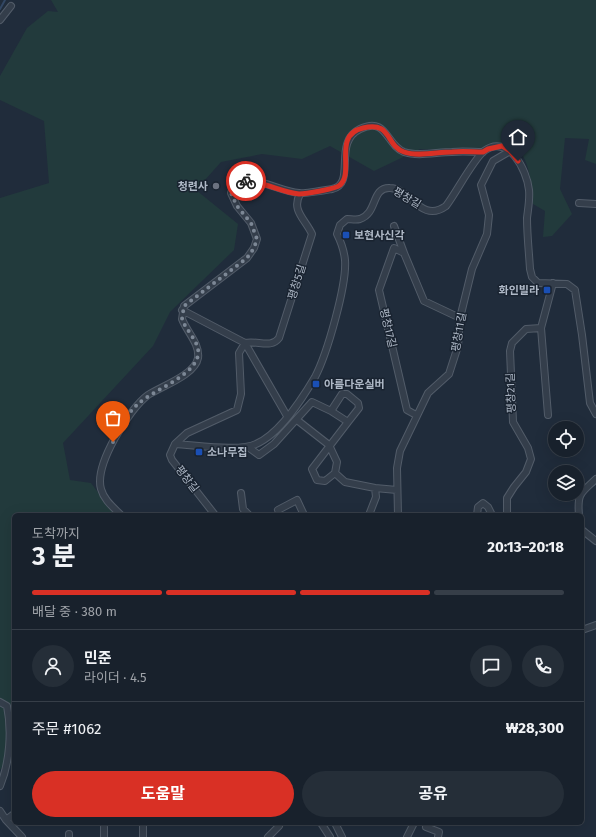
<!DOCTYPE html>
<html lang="ko">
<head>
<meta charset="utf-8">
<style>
	:root { --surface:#18212c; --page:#252e38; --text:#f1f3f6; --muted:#9fa3a9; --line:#363e48; --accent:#d93025 }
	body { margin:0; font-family:"Fira Sans","Noto Sans KR",sans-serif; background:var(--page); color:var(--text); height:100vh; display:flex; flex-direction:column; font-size:15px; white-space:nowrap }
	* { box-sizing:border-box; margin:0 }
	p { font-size:13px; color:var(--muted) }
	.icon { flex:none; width:22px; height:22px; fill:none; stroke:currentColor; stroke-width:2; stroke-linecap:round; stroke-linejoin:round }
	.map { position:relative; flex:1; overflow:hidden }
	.side { position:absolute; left:12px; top:513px; width:572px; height:312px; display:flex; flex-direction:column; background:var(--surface); border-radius:6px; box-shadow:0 4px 16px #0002,0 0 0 1px var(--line) }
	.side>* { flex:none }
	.fabs { position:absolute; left:548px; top:421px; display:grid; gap:8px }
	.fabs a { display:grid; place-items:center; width:36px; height:36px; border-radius:50%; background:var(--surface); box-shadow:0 4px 16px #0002,0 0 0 1px var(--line); font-size:20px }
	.pin { position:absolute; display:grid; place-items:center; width:34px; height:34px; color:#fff; margin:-41px -17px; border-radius:50% 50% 50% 0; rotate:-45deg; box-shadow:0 0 4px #0007 }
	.pin .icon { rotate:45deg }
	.courier { position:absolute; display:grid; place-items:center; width:40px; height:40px; margin:-20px; border:3px solid #d93025; border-radius:50%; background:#fff; color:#222; box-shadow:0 1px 5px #0007 }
	.overview em { font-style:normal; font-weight:700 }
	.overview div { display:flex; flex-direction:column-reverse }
	.overview { display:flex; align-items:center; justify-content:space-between; height:68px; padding:0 20px }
	h1 { font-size:26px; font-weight:700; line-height:30px }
	.bar { display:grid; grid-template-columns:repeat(4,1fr); gap:6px 4px; align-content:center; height:48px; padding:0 20px }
	.bar i { height:5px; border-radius:3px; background:var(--line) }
	.bar .active { background:var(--accent) }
	.bar p { grid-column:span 4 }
	.line { display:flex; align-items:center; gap:10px; padding:0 20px; border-top:1px solid var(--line) }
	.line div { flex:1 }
	.round { display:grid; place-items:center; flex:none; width:42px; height:42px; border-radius:21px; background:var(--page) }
	.cta { display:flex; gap:8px; margin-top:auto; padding:8px 20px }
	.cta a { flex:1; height:46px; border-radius:24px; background:var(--accent); color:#fff; font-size:16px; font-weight:700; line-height:46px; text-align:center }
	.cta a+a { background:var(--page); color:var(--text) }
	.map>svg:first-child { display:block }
	.green { fill:#223a3c }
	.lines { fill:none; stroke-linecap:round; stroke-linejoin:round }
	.stream { stroke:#324764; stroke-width:2 }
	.street-casing { stroke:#525c69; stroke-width:8 }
	.street { stroke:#343e4b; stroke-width:6 }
	.done { stroke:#7d8896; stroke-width:4; stroke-dasharray:0 7.2 }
	.route { stroke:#d93025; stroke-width:5 }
	.worship-dot { fill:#6b7280; stroke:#192330; stroke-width:1.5 }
	.transit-dot { fill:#1a4fb4; stroke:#192330; stroke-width:1.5 }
	.labels { text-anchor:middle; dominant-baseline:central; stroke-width:3; stroke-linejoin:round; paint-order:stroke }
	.poi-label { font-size:11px; font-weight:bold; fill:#afb9c7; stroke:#192330; text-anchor:start }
	.street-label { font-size:11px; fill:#afb9c7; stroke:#192330 }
</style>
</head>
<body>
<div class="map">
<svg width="596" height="837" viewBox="0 0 596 837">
	<rect width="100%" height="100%" fill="#202c3b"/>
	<!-- green -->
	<path class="green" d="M51,0h545v164l-11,-4 4,-21 -24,-1 -5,51 12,25 -20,22 -9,1 2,-26 -12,-7c-2,-20 -3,-62 -31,-58 -6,1 -13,0 -18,5l-64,-2 -46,22 -44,-25 -28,13 -40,-5 -41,8 -25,28 42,34 -4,26 -64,62 -17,34 -90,97 7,37 21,3 24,32h-101v232l-14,23v-572l49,-15 -5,-62 -44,-21v-24l27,-48 21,-17 10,1z"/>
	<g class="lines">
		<!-- stream -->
		<path class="stream" d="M0,9l5,-9"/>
		<!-- street casing -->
		<g class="street-casing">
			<path id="street" d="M0,20l11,-14
				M579,203l17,1
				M394,226l10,27
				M182,310l63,33 42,73
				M416,415l-9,-5 -28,-120 15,-42 10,5 20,48 36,17
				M548,415l-7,-87 12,-45
				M297,420l32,25 8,17 -2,11 -10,8 -8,-1 -5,-11 36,-47
				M175,444l12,-11 50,-23 4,-16 -2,-41 6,-10c12,-3 26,6 34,-5l33,-104c-7,-15 -21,-24 -12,-40
				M248,447l11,8 15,-11 38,-42 19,9 17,11 11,-14 -1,-5 -11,-9h-5l-11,17
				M335,473l10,9 30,6 22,2
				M241,493l2,16 6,6
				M278,510l19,-10 7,15
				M121,515c-8,-8 -17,-15 -20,-26 -7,-24 28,-80 47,-94 14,-9 47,-20 50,-37 2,-14 -11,-26 -16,-39l2,-13 63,-48 7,-10 3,-9 -6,-16 -14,-17 -6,-13 3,-9c22,-10 43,7 65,9 5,1 27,-3 33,-4 25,-5 0,-47 28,-60 27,-13 26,16 44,23 14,5 33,0 48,0 10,-1 21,0 31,0
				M215,515l-43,-55 -2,-5 5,-11c21,1 65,8 81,0 24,-10 46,-45 59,-67 12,-23 32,-92 30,-117 -1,-10 -4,-18 -8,-26l3,-9 7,-6c4,0 9,1 13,0 18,-6 11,-32 30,-31 20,0 31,36 56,18 10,-13 27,-46 38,-55 24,-18 43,19 45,39 1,9 -1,19 -2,28 0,17 2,34 3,51l2,8 6,6 29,1 8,6 7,45 8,68 6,11
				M369,515l7,-18 -1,-9
				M398,515l-1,-47 3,-17 28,-58 21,-19 9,-28 2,-28 12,-49 15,-35 2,-19 -8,-30 12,-24 17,-10
				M477,515l1,-8 5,-4 5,4 4,8
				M507,515v-17l7,-11 12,-15 5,-13 -3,-11 -15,-26 -3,-71 2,-8 14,-14 15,-1
				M579,515c-2,-22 2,-22 17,-36
				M582,530l14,11
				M582,630l14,-5
				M0,702l7,4c5,24 3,56 -7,80
				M0,811l6,9 16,17
				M6,820l8,-6
				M321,823l9,14
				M335,823l7,14
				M426,827l13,5 -1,5
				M69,837v-3
				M104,837v-10
				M143,837v-14
				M268,837l11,-11 1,-3
				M407,837l7,-14"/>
		</g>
		<!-- street -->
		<use href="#street" class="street"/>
	</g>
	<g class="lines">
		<!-- done -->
		<path class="done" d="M113,442c7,-13 13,-28 25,-38 17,-16 64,-30 60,-55 -1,-8 -13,-21 -16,-30l2,-13 63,-48 7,-10 3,-9 -6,-16 -14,-17 -6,-13 3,-9 12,-3"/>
		<!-- route -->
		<path class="route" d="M246,181c18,1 35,11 53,13 6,0 37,-5 41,-9 15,-13 -8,-50 23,-57 29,-7 22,17 41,24 14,5 33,0 48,0 10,-1 21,0 31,0l5,-3 14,-3 8,5 8,10"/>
	</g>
	<!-- markers -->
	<circle class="worship-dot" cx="216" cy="186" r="4"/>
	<g class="transit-dot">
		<rect x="342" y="231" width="8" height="8" rx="2"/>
		<rect x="543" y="286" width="8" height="8" rx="2"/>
		<rect x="312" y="380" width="8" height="8" rx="2"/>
		<rect x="195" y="448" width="8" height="8" rx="2"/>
	</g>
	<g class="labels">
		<!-- poi labels -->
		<g class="poi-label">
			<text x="208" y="186" text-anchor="end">청련사</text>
			<text x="354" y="235">보현사신각</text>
			<text x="539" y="290" text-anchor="end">화인빌라</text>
			<text x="324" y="384">아름다운실버</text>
			<text x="207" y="452">소나무집</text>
		</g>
		<!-- street labels -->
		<g class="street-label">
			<text transform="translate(407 198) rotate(31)">평창길</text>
			<text transform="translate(297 282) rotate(-73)">평창5길</text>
			<text transform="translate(388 328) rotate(77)">평창17길</text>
			<text transform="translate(459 332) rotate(-80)">평창11길</text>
			<text transform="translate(511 393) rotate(-92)">평창21길</text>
			<text transform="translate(187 479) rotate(52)">평창길</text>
		</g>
	</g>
</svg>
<div class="fabs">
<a><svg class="icon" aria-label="locate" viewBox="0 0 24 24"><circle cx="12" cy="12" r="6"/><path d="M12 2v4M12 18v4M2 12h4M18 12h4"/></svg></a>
<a><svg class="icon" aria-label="layers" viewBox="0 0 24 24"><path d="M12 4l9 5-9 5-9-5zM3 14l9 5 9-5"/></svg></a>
</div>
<div class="pin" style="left:113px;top:442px;background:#ea580c"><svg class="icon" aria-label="bag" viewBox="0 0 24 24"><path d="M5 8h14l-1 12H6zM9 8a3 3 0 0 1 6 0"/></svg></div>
<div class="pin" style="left:518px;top:161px;background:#1f2937"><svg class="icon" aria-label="home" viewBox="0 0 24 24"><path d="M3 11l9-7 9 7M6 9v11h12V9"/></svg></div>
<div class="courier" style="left:246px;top:181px"><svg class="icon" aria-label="bike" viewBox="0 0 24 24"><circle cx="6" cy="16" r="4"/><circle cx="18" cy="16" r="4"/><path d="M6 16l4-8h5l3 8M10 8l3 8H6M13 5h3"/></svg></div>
<section class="side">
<div class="overview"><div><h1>3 분</h1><p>도착까지</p></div><em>20:13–20:18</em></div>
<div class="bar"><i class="active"></i><i class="active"></i><i class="active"></i><i></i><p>배달 중 · 380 m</p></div>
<div class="line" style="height:72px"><a class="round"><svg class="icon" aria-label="person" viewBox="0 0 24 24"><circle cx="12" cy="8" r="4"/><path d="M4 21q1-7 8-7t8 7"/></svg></a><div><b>민준</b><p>라이더 · 4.5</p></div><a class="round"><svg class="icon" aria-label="chat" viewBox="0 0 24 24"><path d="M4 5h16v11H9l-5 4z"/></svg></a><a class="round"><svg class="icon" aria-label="phone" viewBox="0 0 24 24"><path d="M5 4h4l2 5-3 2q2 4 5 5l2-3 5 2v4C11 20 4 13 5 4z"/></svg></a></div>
<div class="line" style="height:52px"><div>주문 #1062</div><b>₩28,300</b></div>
<div class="cta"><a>도움말</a><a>공유</a></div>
</section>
</div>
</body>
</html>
